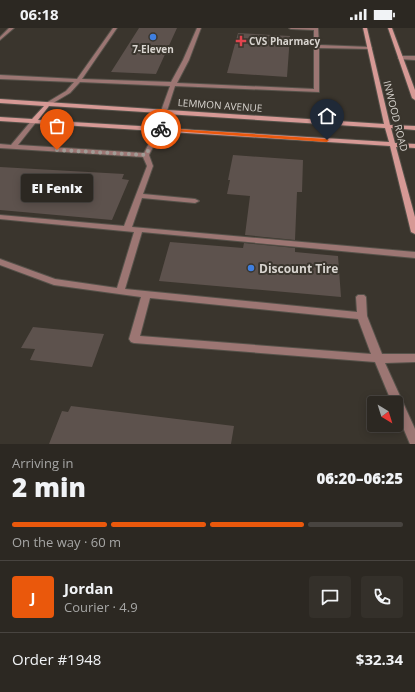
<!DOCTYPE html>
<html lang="en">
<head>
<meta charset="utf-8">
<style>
	:root { --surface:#2c2822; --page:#34302a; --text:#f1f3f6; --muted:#a6a6a5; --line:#484440; --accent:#ea580c }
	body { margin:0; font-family:"Open Sans",sans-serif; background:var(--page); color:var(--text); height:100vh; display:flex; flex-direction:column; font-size:15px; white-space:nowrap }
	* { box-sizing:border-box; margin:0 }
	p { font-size:13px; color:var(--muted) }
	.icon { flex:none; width:22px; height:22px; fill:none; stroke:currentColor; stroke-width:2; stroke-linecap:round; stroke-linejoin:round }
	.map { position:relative; height:416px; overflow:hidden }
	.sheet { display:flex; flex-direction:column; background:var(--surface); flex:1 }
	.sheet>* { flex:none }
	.needle { width:26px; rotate:142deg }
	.buttons { position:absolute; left:367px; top:368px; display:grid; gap:8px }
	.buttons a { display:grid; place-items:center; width:36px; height:36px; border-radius:4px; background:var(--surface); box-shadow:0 2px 10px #0003,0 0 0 1px var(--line); font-size:20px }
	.pin { position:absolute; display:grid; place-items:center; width:34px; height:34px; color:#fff; margin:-41px -17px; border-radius:50% 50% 50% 0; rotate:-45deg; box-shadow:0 0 4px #0007 }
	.pin .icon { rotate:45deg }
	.courier { position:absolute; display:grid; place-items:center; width:40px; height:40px; margin:-20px; border:3px solid #ea580c; border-radius:50%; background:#fff; color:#222; box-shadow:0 1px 5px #0007 }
	.bubble { position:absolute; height:28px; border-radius:4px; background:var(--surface); box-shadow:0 2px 10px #0003,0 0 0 1px var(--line); font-size:13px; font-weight:800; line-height:28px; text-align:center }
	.head em { font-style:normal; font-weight:800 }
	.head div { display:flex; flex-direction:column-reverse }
	.head { display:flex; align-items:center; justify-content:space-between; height:68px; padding:0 12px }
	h1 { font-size:26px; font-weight:800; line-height:30px }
	.bar { display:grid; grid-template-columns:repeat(4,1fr); gap:6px 4px; align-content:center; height:48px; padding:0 12px }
	.bar i { height:5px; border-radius:3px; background:var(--line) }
	.bar .current { background:var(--accent) }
	.bar p { grid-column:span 4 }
	.line { display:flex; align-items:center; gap:10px; padding:0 12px; border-top:1px solid var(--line) }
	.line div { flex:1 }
	.round { display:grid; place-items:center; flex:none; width:42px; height:42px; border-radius:4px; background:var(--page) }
	.status { display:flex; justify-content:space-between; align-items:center; height:28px; padding:0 20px; background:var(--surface); direction:ltr }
	.status svg { height:11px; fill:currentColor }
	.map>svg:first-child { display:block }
	.building { fill:#5d524d }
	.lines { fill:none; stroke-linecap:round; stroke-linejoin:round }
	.lane-casing { stroke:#56524a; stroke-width:2 }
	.secondary-casing { stroke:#56524a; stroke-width:2 }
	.lane { fill:#9c7673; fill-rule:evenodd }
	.secondary { fill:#d69995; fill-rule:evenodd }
	.route { fill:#ea580c }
	.done { stroke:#a19c96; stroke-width:4; stroke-dasharray:0 7.2 }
	.shop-dot { fill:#3f7fe0; stroke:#3a352d; stroke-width:1.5 }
	.health-dot { fill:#e0444e; stroke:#3a352d; stroke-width:1.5 }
	.labels { text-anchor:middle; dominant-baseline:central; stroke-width:4; stroke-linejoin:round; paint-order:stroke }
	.far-poi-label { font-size:10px; font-weight:bold; fill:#d8d4cf; stroke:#3a352d; text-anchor:start }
	.far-street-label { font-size:10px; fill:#d8d4cf; stroke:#3a352d }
	.poi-label { font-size:12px; font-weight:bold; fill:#d8d4cf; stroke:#3a352d; text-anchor:start }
</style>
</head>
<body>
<div class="status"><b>06:18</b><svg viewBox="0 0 49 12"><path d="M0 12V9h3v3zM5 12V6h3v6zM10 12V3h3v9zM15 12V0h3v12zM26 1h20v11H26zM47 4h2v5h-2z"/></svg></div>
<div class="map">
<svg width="415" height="416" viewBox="0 0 415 416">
	<rect width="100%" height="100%" fill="#3a352d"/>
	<!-- building -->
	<path class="building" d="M139,0h38l-21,46 -45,-2z
		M238,5l52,3 -3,41 -60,-4z
		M233,127l70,5 -1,32h-5l-2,48 -50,-5 5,-39 -23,-2 3,-14h-2z
		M0,139l124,7 -2,5 7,1 -17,40 -112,-10z
		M170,214l73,6 1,-5 51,5v4l43,4 3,41 -182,-16z
		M33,299l71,7 -12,33 -62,-7 5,-11 -14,-1z
		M71,378l163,20 -3,18h-182l13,-33 6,1z"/>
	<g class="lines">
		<!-- lane casing -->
		<g class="lane-casing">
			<path id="lane" d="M9,0h5l-14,12v-3z
				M113,0h4l-35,51 89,3 12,-22 14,-32h4l-12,32 -12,23 137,6v-59l-23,-1 -2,-1h29l1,17 51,2 2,1 -2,1 -51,-1v44l-144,-6 -8,25 -3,2 -3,-2 9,-25 -90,-4 -10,11 -22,13 -2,-1v-2l20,-12 8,-9 -74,-3v-4l77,4z
				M401,28h14v4l-16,-1 -1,-1z
				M34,91l3,2 -19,24 126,8 13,-25h4l1,1 -13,26 4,11 -10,28 52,5 4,2 -4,2 -53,-5 -10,29 283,25v6l-273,-26 -17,57 232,23 -1,-15 2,-2h6l2,2 1,19 15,38h33v8l-30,1 30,66v15h-5l-14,-33v-8h-4l-17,-41 -241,-19 -3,-1 -2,-3 12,-42 -87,-12 -54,-20v-6l55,20 62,9 17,-56 -134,-13v-4l124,11 23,-60 -4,-9 -143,-9v-4l11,1 21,-25zM150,270l208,21 13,35 -231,-18z"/>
		</g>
		<!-- secondary casing -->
		<g class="secondary-casing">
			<path id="secondary" d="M363,0h4l23,97 25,1v4l-24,-2 4,15 20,1v4l-19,-1 19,70v17l-4,-2 -21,-86 -390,-25v-4l32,2 12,-13 -44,-3v-4l384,25zM49,78l111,7 -4,14 -118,-7zM166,86l219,14 4,14 -227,-14z
				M388,0h4l23,62v10l-3,-2z"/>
		</g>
		<!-- lane -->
		<use href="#lane" class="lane"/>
		<!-- secondary -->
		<use href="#secondary" class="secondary"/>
	</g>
	<!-- route -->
	<path class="route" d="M161,100l166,11 2,1 -2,2 -168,-12 -1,-1z"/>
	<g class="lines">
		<!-- done -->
		<path class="done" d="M57,122l89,5 13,-26h2"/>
	</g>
	<!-- markers -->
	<g class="shop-dot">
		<circle cx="153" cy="9" r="4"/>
		<circle cx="251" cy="240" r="4"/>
	</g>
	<path class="health-dot" d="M239 7h4v4h4v4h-4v4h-4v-4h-4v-4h4z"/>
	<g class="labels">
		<!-- far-poi labels -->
		<g class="far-poi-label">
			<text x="249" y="13">CVS Pharmacy</text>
			<text x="153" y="21" text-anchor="middle">7-Eleven</text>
		</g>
		<!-- far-street labels -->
		<g class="far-street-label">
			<text transform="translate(220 77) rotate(4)">LEMMON AVENUE</text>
			<text transform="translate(396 88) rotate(76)">INWOOD ROAD</text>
		</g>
		<!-- poi labels -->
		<g class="poi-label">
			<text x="259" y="240">Discount Tire</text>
		</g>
	</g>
</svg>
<div class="buttons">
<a><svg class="needle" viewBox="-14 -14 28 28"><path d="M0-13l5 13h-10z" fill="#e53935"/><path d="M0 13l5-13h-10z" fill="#a6a6a5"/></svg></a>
</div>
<div class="pin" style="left:57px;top:122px;background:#ea580c"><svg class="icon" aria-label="bag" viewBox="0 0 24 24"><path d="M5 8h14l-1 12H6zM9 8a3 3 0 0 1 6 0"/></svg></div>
<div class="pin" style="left:327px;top:112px;background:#1f2937"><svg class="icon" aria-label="home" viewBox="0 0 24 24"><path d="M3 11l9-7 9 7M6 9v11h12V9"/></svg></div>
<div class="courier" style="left:161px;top:101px"><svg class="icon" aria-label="bike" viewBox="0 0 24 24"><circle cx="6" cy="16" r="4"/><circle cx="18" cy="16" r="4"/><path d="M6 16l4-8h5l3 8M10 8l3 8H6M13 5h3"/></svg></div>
<div class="bubble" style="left:21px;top:146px;width:72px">El Fenix</div>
</div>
<section class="sheet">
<div class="head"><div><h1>2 min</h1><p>Arriving in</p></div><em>06:20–06:25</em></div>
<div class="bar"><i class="current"></i><i class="current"></i><i class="current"></i><i></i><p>On the way · 60 m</p></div>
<div class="line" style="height:72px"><b class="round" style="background:var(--accent);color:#fff">J</b><div><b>Jordan</b><p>Courier · 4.9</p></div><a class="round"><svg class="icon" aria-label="chat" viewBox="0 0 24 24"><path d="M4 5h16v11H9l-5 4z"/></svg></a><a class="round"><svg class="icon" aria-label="phone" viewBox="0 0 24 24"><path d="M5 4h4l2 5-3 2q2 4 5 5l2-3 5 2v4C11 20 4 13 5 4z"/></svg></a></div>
<div class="line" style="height:52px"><div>Order #1948</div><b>$32.34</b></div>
</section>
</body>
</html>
